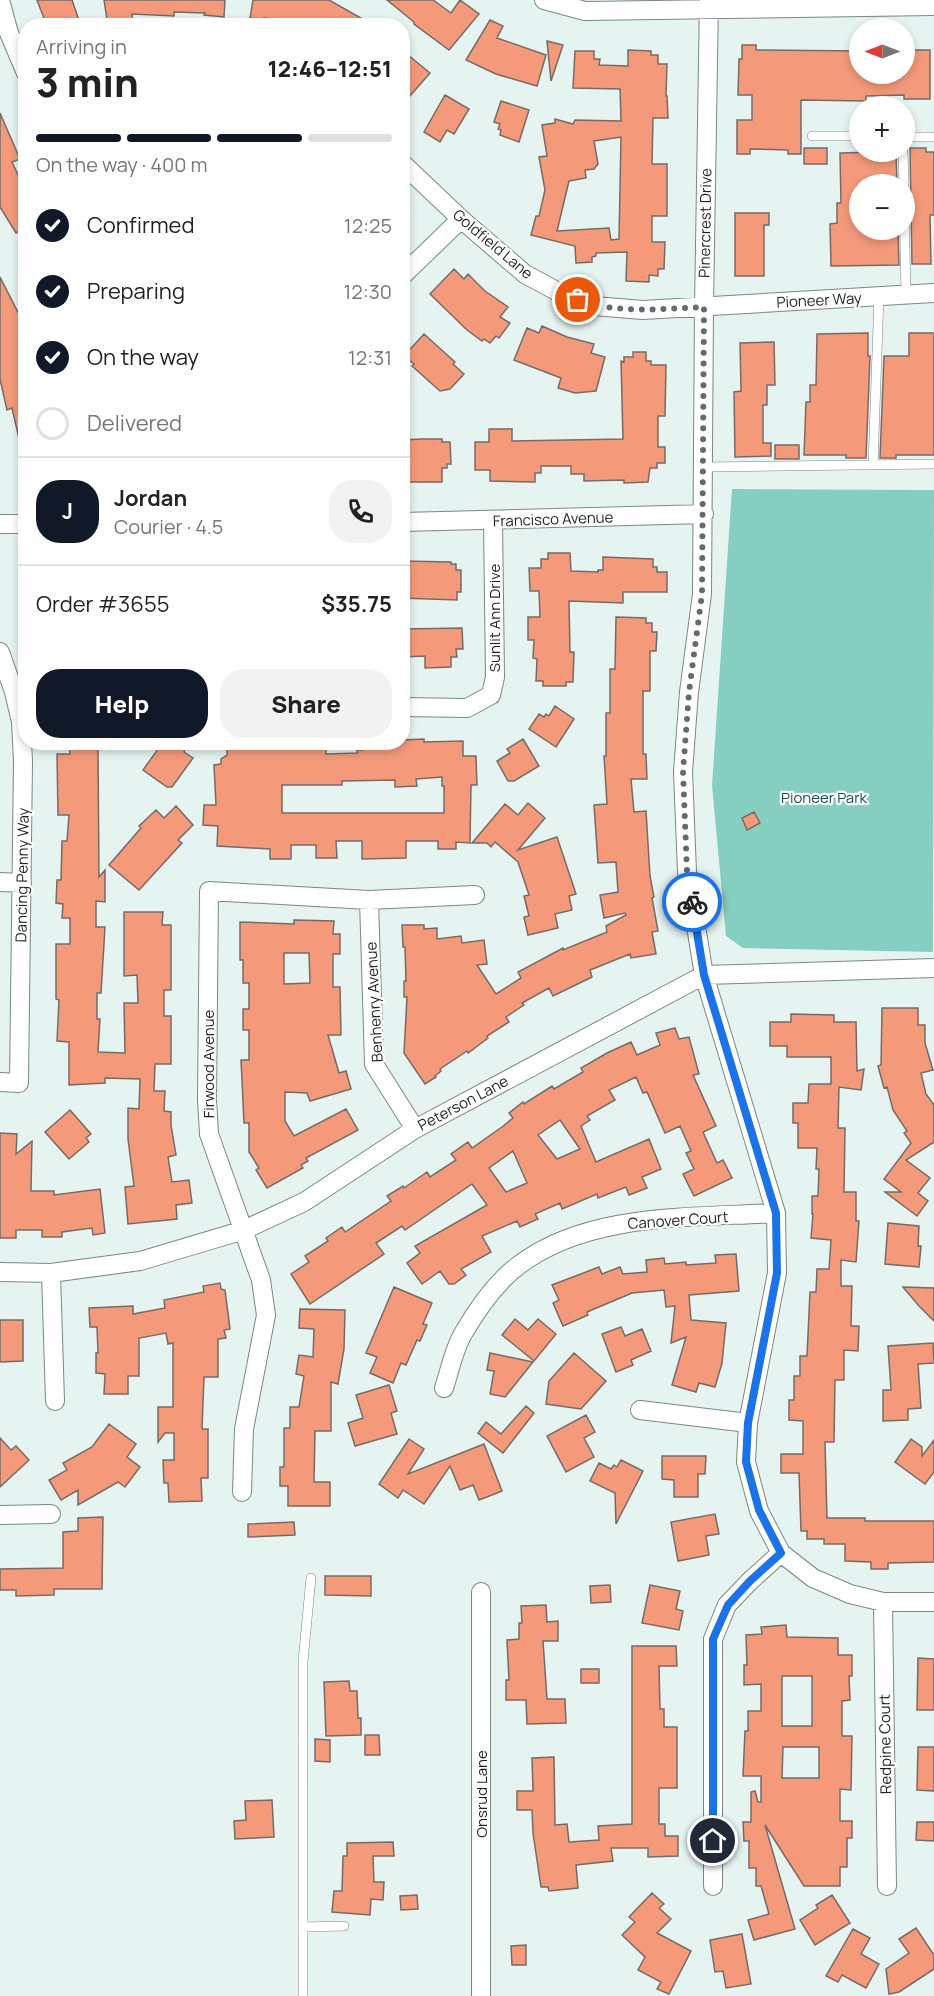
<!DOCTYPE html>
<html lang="en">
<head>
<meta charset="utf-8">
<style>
	:root { --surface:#fff; --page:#f2f2f2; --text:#222; --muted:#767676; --line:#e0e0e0; --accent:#111827 }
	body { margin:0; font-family:Manrope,sans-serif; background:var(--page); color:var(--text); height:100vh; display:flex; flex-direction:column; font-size:22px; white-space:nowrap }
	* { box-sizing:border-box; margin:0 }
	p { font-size:20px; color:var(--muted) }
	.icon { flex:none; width:33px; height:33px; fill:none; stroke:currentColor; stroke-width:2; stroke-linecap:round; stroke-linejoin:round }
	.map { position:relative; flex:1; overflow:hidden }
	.side { position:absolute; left:18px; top:18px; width:392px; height:732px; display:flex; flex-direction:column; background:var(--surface); border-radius:24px; box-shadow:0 3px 9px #0003 }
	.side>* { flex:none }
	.needle { width:39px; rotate:270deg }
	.buttons { position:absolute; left:849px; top:18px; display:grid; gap:12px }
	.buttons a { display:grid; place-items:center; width:66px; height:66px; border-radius:50%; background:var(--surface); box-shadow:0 3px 9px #0003; font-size:30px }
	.pin { position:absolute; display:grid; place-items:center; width:51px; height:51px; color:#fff; margin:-26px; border:3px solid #fff; border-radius:50%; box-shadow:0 2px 6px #0007 }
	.courier { position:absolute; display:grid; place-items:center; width:60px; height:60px; margin:-30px; border:4px solid #1a73e8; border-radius:50%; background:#fff; color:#222; box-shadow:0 2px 8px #0007 }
	.headline em { font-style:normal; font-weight:800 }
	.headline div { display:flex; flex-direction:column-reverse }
	.headline { display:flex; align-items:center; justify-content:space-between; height:102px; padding:0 18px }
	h1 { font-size:39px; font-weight:800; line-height:45px }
	.bar { display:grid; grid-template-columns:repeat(4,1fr); gap:9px 6px; align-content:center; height:72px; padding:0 18px }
	.bar i { height:8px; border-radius:4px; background:var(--line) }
	.bar .current { background:var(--accent) }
	.bar p { grid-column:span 4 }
	.line { display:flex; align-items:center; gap:15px; padding:0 18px; border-top:2px solid var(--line) }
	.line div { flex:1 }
	.round { display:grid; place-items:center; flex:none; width:63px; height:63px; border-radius:24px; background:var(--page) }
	ol { padding:0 18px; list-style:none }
	li { display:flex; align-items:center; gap:18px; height:66px }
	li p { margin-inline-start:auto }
	li .icon { padding:6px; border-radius:50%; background:var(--accent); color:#fff; stroke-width:4 }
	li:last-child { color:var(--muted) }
	li i { width:33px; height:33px; border:3px solid var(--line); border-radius:50% }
	.primary-button { display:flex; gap:12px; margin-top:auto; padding:12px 18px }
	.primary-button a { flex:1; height:69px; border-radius:24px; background:var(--accent); color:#fff; font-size:24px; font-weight:800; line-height:69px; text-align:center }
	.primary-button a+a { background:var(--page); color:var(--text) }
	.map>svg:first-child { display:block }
	.green { fill:#86cec0 }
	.building { fill:#f4997a; stroke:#776b66; stroke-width:1.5; fill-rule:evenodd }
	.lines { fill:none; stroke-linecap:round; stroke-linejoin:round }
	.service-casing { stroke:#7a8885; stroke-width:10 }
	.minor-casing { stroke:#7a8885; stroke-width:20 }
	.service { stroke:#fff; stroke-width:9 }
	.minor { stroke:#fff; stroke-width:18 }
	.done { stroke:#646c6a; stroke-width:6; stroke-dasharray:0 10.8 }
	.route { stroke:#1a73e8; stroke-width:8 }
	.labels { text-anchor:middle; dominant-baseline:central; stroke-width:4.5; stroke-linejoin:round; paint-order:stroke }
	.street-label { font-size:15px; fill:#1e2322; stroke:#fff }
	.park-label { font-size:15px; fill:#174f47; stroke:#fff }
</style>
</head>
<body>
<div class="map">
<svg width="934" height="1996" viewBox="0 0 934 1996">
	<rect width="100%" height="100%" fill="#e5f4f1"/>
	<!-- green -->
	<path class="green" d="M732,489l202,1 -1,462 -190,-4 -17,-12 -14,-151z"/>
	<!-- building -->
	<path class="building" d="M37,0h35l9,26h-34z
		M104,0h121l-1,17 -20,-2 1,-2 -31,-1v4l-42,-2 1,9 -5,1v2h-20z
		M253,0h76l46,26h-78l1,-2 -34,-6v2l-14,-2z
		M387,0h46l18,13 9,-13 19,14 -30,36 -35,-26v-2z
		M490,20l13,6 -6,12 49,17 -9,31 -41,-12 -30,-14z
		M547,41l16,4 -12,36z
		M742,45h14v5l104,1v23h44v-15h5v-9h21v49h-26v-4l-38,1v5l-65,-1v54h-13v-4l-38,-1v5h-13v-34h15v-25h-14l1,-36h3z
		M402,50l28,23 -28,32z
		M628,50l23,1v4h7v9h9l-1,32h1l1,22h-15l-1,46h15v52h-15v26h13l-1,27h-6v7l-9,-1v7l-23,-1 1,-29 -31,1v3l-4,1v5l-16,1 -1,-17 -44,-11 5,-19h3l6,-26 -6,-33 8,-1 -5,-31 13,-2v-4l18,5 2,-4 46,1 -1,-32 -47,-1 2,-37h19v8h6l-1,6 29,1zM621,137l-2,102 -8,1 -2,-12 -52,3 12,-50 17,-3 -1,-8 9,-1 4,-5 -4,-23z
		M445,95l24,14 -15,25 -7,-4 -7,12 -16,-10z
		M501,101l28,9 -10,32 -19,-7 1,-5 -3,-1 2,-5 -6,-2z
		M0,113l20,46 -8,3 14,30v35l-10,6 -16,-26z
		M804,148h23v16h-23z
		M910,148h16v4h8v63h-4l1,49h-19z
		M877,152h19l1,32h-37v46h38l1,35 -68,1 -1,-42 7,-1v-20h4l-1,-50z
		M735,213h34v12h-5v51h-29z
		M454,269l10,10 4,-5 17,17 23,16 -8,10 10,6 -11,15 -3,-2 -6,7 -6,-4 -2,2 -15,-11 -37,-36z
		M0,277l26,51v115h-6l-8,-35 -5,2 -7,-31z
		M542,326l25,11 27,7 -3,9 14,4 -9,34 -21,2 -17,-5 3,-10 -47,-18 13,-32 12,5z
		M868,333v23h2l-4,102h-20v-3h-42l2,-53h4v-17h6l1,-51z
		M909,333h25v122h-38v3h-16l4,-102h25z
		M424,334l31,28 -2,2 11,10 -14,15 -10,2 -28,-25 2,-2 -10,-8z
		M774,342l1,43h-8v20h-4v38h8v13l-36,1 -1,-65 7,-1 -1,-48z
		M633,352h13v9h5v4h15l-1,51h-7v31h7v16h-8v5h-7l-2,14 -24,1v-3l-40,1v-7h-13v-8h-30v7h-6v9l-45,-1v-11h-15v-28h14v-13h23v12l111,-2 -2,-78 3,1v-5h9z
		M422,439h20v3h8l1,22h-4v4h-5v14h-40v-42z
		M775,445h24v14h-24z
		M548,553h22l1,18 27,1v-2h5v-13l50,2v8h4v5h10v20h-44v11l-54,-2 1,51h4l-1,30h-7v4h-23v-5h-7l1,-22 -4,-1 1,-18h-6v-23h12l-1,-26h-9l-1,-23h12v-9h7z
		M402,561l49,1v2h5v6h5v22h-4v8l-55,-2z
		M616,617l30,1v5h6v9h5l-1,19h-6v40h-7v63h3l1,25h-16l3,33 12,-1 4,65 4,21 -2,1 6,33 -6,1 4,22 -25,4 -1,-4 -40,16 2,7 -39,19 -4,-8 -27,15 2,2 -18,12 3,5 -22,14 1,2 -20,15 -1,-2 -27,18 1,2 -6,5 1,1 -11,7 -21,-31 3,-56h-3v-16h2l-1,-34h-2l-1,-22h22v4l13,-1v11l24,-3 1,7 22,-3 3,24 -10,1 19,29 25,-16 -3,-6 45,-24v2l44,-18 -1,-6 20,-11 -1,-2 -21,5 -4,-23 18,-3 -2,-30 -18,1 -4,-58 13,-1 -3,-48h2v-43h4v-44h5z
		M462,628l1,21h-7l1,8h-6v10l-26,1v-12l-23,1v-28z
		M555,706l19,13 -18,28 -27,-18 10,-15 5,3 2,-3 3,2z
		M424,739v3l39,-1v15h13l1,29h-6l-1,58 -14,-1v7h-18v-8h-32v17l-44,1v-18h-26l1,17h-21v-13h-25v14h-21v-10l-53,-3 1,-20 -15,-1 1,-20h12l-2,-40 7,-1v-5l6,-4v-11l99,-2v12l31,-1v-3h6v-8h39v-2zM442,777v9h2v27h-162v-28h60v-4l53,-1v7l22,-1 -1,-7z
		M523,739l16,27 -25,15h-6l-11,-20 13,-8 -3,-4z
		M76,742h16l6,7 1,128 6,-7v32l-9,-1v26h9l-4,66h-4v26h3l-2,33 27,1 -1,-50h14l-1,-28 -13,1v-64h39l-1,13h9v65h-7v26h7v48h-16l-1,27h11l-1,20 7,1v13l5,30 -8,2 4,25 17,-2 3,23 -16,2 1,14 -49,5 -3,-37 9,-1 -6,-47v-31l11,1 1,-30 -35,-1v5l-36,2v-43l-12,-1 2,-41 -3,-1v-55h14v-26h-8l1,-14 -7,-1 1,-23h4l1,-39h5l2,-26h-11l-1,-61h13l-1,-7h7z
		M163,742h13l9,7 -1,3 9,6 -21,29h-5l-24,-17z
		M528,803l17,15 -27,32 39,-13 19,57 -7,2 3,14 -17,4 3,14 -30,7 -4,-18 5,-1 -5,-20 5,-1 -11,-33 -23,-20 -4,5 -4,-4h-15l33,-39 13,11z
		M176,806l17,19 -15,15 4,3 -43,47 -30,-25 32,-37 -2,-2 17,-16 8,8z
		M754,812l6,11 -13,7 -5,-12z
		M294,920l40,1 -1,13h7v20h-7v33h7l1,48h-13l11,38 7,-2 5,18 -41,12 -3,-8 -22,-1v29l9,15 52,-27 12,21 -52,28 2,3 -7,4 2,3 -36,20 -11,-18 3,-2 -10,-16v-29h-5l-3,-63h8v-30h-6v-21h6v-26h-6v-23h-3v-38l54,2zM284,953h25l1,30 -26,1z
		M882,1008h36v17h7v18l8,27 -12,3 5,21 8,11v37l-28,18 24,18 -12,15 10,8 -11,15 -32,-24h16l-17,-13 27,-36 -7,-10 3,-2 -14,-21 -6,-23 -3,1 -6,-22 3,-1z
		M791,1014l43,1v7h22l1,49 7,-2 -3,21 -22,-3 -1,41h7l-1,64h12v29h3l-3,41 -15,-2v26h11l-1,40h8l-1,25 -14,-1v30h-9l-1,62h-9l2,76h38v3h69v41l-46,1v6h-17v-7l-26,-1v-17h-21v-5h-17v-8h-6l-2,-58h-18v-19h22v-33l-14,-1v-20h5v-24h6v-20h7l3,-64h6l1,-23h12l2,-29 -20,-2 2,-24h-1v-18h6l1,-27h-3l1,-21h-19v-25h-5v-20h15l1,-19h22v-27h-44v-11h-17v-24h21z
		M675,1028l4,11 10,-2 10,37 -6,1 23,51 -13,6 14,31 6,-3 9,18 -38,18 -11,-22 11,-5 -8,-16 5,-2 -11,-25 -15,7 -18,-41 -4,1 -7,-16 -27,13 6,10 -28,16 3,4 -9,6 15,36 53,-23 12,30 -19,8 5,11 -18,7 -3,-8 -28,11 -1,-4 -35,15 -2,-6 -25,11 3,5 -18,8 -3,-6 -35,15 9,16 -30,17 5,6 -12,9h-5l-9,-13 -18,13 -15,-21 13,-10 -5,-7 72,-41 -15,-21 -67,46 -3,-4 -26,17 8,11 -74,50 -19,-30 18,-12 -4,-6 23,-15 -2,-3 16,-11 3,5 46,-31 -4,-5 16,-10 1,2 23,-16 3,5 26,-17 -5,-6 17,-12 4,6 30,-21 11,-9 -4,-5 14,-11 1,2 28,-18 2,3 29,-17 -2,-4 26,-15 24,-11 6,13 23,-10 -4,-12zM560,1120l20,29 -23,10 -19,-24zM513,1151l14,32 -21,9 -17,-24z
		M70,1110l21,24 -5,4 3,4 -20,17 -24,-27z
		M0,1133l17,1 -1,20 16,-13 -1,50h23v4l46,-6 5,44 -12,2 -1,-7 -30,4v5h-20v-7h-26v8h-16z
		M888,1223l31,3 -1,20h3l-2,21 -34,-3z
		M736,1254l3,37 -50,4 2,25 35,3 -4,40 -7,24 -16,-4 -3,9 -24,-7 14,-48 -15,6 4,-37 -9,1 -2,-17 -32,3 -45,19 1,3 -25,11 -10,-23 6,-3 -7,-15 47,-18 3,7 18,-7 3,7 24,-2 -1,-12 18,-2 1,6 21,-2v3l30,-2 -1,-8z
		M220,1283l1,6 4,1 5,39 -6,1 2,8 -8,1v38h-14l-2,52h6v49h-7l1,23 -33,1 -1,-19h-4l-1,-23h11v-27h-9l-7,9v-35h15v-64l-5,1 -2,-11 -27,5v38h-11v18h-24l1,-20 -9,-1v-20h2l-1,-26h-7l-1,-19 44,-2v8l32,-6 -1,-8 40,-8 -1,-6z
		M394,1287l38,16 -9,21 4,1 -7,16 -3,-1 -11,25 -5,-2 -8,20 -23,-10 7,-16 -11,-4z
		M903,1287l31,1v33l-15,-15z
		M300,1309l45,1 -1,39 -6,35 -7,-2v49h-16l-1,51h16v24h-42v-20h-8v-19h4v-39h6v-21h9l5,-31 -8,-2 3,-19 14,2 1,-28 -15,-1z
		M515,1319l13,11 10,-11 18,15 -22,27 -32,-26z
		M0,1320h23v41l-23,1z
		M621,1327l4,9 17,-7 9,22 -20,9 2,5 -17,7 -14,-38z
		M933,1343l1,20 -16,1 3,44 -13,1v11l-25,1v-31h8l-3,-44z
		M490,1353l43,9 -28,35 -15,-3 4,-23 -7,-1z
		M574,1353l32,28 -25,28 -35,-5 3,-23z
		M389,1385l8,26 -6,2 6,21 -42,12 -7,-23 15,-5 -7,-23z
		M526,1406l8,7 -31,40 -25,-20 8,-11 15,12z
		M586,1415l9,17 -11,6 10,19 -28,15 -19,-36z
		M109,1424l27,20 -9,13 13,10 -15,20 -7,-5 -40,23v-15l-17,10 -12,-20 18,-10 -4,-7 29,-16z
		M0,1438l11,12 5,-4 13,14 -29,27z
		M409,1439l15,10 -16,25 76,-30 18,47 -23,9 -6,-15 -13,5 -10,-24 -26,38 -21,-14 -5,8 -19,-14z
		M911,1439l11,8v9l12,-16v32l-9,12 -30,-22z
		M662,1456h44l-1,18h-7v23h-24v-17l-12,-1z
		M621,1460l22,11 -27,53 -1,-31 -25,-12 9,-18 12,6 3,-4 3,2z
		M715,1514l4,20 -13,2 3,19 -31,6 -7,-39z
		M103,1517l-1,72h-48v6l-38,1v-6h-16v-21l63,-1v-36l15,-1v-13z
		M294,1522l1,13 -47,2v-13z
		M325,1576h46v20l-46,-1z
		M610,1585l1,17 -20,1 -1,-17z
		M650,1585l30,6 -4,18 7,2 -4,19 -37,-7z
		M546,1605l1,17 11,-1v20h-15l4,58h18l1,24 -39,1 -1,-24h-20v-20h3l-2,-40 12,-1v-16h3l-1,-17z
		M786,1625l1,12 51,1v17h14v21h-3l1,24 -8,1v35h10l-1,54 -11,-1v32h12v17h-5v29h-7v19h-36l-39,-61 30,104 -41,11 -6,-20 21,-6 -8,-28h-5v-18h-7v-27h-5l-1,-19h8v-30l4,-1 3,11h3v-26h-18l2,-45h3v-20h13v-27l-17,1v-20h3l-1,-30 16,-1 -1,-7zM782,1676h30v50h-30zM783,1747h36v31h-37z
		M632,1646h44l1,20h-18l1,43h4v18h13v61h-18v36h6v12h13v20l-30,1v-9h-37l2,13 -37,4 2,23 -29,3 -1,-4h-7l-8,-54 -1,-23h-15v-19h16l-1,-33 22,-1 1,68 12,-1 2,18 30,-2 -1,-14 34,-2z
		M918,1658l16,1v51h-17z
		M581,1669h18v14h-18z
		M349,1681l1,10h7l1,27h3v17l-35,1 -2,-54z
		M365,1735h14l1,20h-15z
		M315,1739l15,1v22l-15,-1z
		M918,1747h16v44l-17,-1z
		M272,1800l2,37 -39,2 -1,-18 12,-1 -1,-19z
		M917,1822h17v19l-18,-1z
		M393,1842l1,14h-21l1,26h10l-1,18 -12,-1 -1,16 -38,-3 2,-21h8l1,-35h4v-13z
		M652,1893l12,11 -5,4 12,11 -14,14 34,18 -22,43 -12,-5 4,-7 -23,-12 7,-13 -23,-22 13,-13 -6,-5z
		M417,1895l1,14 -17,1 -1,-14z
		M832,1895l18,28 -35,22 -15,-25 18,-12 -2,-3z
		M916,1928l18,27v14l-35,23 -10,2 -3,-25 23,-16 -10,-14z
		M853,1929l17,9 -9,16 18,10 -13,24 -24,-13 -4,7 -12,-6z
		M742,1934l9,50 -25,4 -3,-17 -8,1 -5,-32z
		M526,1945v20h-14l-1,-19z"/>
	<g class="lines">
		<!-- service casing -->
		<g class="service-casing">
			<path id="service" d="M812,136h48
				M904,137h30
				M903,152l1,32
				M904,203l2,92
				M873,465l6,-169
				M704,467l230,-3
				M303,1927l41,-1
				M303,1996v-335l8,-83"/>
		</g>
		<!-- minor casing -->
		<g class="minor-casing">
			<path id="minor" d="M0,0l9,33 17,40
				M544,0l41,11 349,-5
				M709,0l-5,307 -2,287 -13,98 -6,80 4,100 17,103 72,238 1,60 -29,150 -2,39 13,49 22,42 32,25 37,16 33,8h51
				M402,163l59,56 64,55 37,20 32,12 49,4 291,-17
				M402,276l59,-57
				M402,522l302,-8
				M0,524h26
				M0,652l14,40 7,30 2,39 -4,322 -19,-1
				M402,707l65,1 24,-13 4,-18 -2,-156
				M0,882l22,1
				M369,900l5,164 41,65
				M0,1272l51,1 89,-12 104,-31 60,-28 111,-73 289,-154 230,-7
				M51,1273l4,128
				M444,1388c6,-18 10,-40 20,-56 14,-24 32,-50 55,-67 70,-53 173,-47 257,-52
				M640,1410l108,13
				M242,1492l2,-63 22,-114 -5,-35 -52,-146 -2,-34 2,-209 160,9 106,-5
				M0,1515l51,-1
				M883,1602l4,284
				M713,1886v-247l14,-34 23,-24 31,-28
				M481,1996v-404"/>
		</g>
		<!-- service -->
		<use href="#service" class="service"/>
		<!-- minor -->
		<use href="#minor" class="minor"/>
	</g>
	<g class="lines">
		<!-- done -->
		<path class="done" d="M578,300c40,14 84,9 126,7l-2,287 -13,98 -6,80 4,100 5,30"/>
		<!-- route -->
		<path class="route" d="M692,902l12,73 72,238 1,60 -29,150 -2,39 13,48 22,43 -31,28 -22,24 -15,34v202"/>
	</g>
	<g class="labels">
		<!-- street labels -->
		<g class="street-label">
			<text transform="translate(705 223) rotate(-89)">Pinercrest Drive</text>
			<text transform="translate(493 244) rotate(40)">Goldfield Lane</text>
			<text transform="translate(819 300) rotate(-3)">Pioneer Way</text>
			<text transform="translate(553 519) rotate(-2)">Francisco Avenue</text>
			<text transform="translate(494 618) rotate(-90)">Sunlit Ann Drive</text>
			<text transform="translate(22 875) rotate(-89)">Dancing Penny Way</text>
			<text transform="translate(374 1002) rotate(-93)">Benhenry Avenue</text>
			<text transform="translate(208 1064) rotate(-90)">Firwood Avenue</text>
			<text transform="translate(463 1103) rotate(-28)">Peterson Lane</text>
			<text transform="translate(678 1220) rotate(-4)">Canover Court</text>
			<text transform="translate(885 1744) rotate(-91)">Redpine Court</text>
			<text transform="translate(481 1794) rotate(-90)">Onsrud Lane</text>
		</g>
		<!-- park labels -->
		<g class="park-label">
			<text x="824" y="797">Pioneer Park</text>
		</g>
	</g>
</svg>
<div class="buttons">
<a><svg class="needle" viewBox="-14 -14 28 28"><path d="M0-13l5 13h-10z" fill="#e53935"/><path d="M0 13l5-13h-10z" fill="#767676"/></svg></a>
<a>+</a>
<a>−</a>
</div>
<div class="pin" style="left:578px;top:300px;background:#ea580c"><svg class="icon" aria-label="bag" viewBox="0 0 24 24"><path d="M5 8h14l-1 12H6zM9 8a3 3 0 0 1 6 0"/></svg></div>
<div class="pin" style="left:713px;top:1841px;background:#1f2937"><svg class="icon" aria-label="home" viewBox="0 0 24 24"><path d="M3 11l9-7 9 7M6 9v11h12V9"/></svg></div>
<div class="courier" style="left:692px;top:902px"><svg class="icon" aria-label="bike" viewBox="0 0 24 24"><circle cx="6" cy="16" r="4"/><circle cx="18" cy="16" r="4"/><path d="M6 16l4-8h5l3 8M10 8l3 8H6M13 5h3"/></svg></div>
<section class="side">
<div class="headline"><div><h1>3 min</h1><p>Arriving in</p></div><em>12:46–12:51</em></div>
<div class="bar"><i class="current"></i><i class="current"></i><i class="current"></i><i></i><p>On the way · 400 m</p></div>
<ol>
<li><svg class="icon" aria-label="check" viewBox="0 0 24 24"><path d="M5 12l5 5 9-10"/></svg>Confirmed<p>12:25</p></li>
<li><svg class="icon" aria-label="check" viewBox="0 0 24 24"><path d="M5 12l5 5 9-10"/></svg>Preparing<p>12:30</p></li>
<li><svg class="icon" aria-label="check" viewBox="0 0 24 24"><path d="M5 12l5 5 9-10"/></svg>On the way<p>12:31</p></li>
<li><i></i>Delivered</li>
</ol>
<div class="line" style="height:108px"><b class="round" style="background:var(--accent);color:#fff">J</b><div><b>Jordan</b><p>Courier · 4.5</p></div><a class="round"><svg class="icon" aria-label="phone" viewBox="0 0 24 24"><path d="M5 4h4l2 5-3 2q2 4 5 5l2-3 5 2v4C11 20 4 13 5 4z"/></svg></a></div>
<div class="line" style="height:78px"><div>Order #3655</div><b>$35.75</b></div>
<div class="primary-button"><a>Help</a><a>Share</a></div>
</section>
</div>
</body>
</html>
